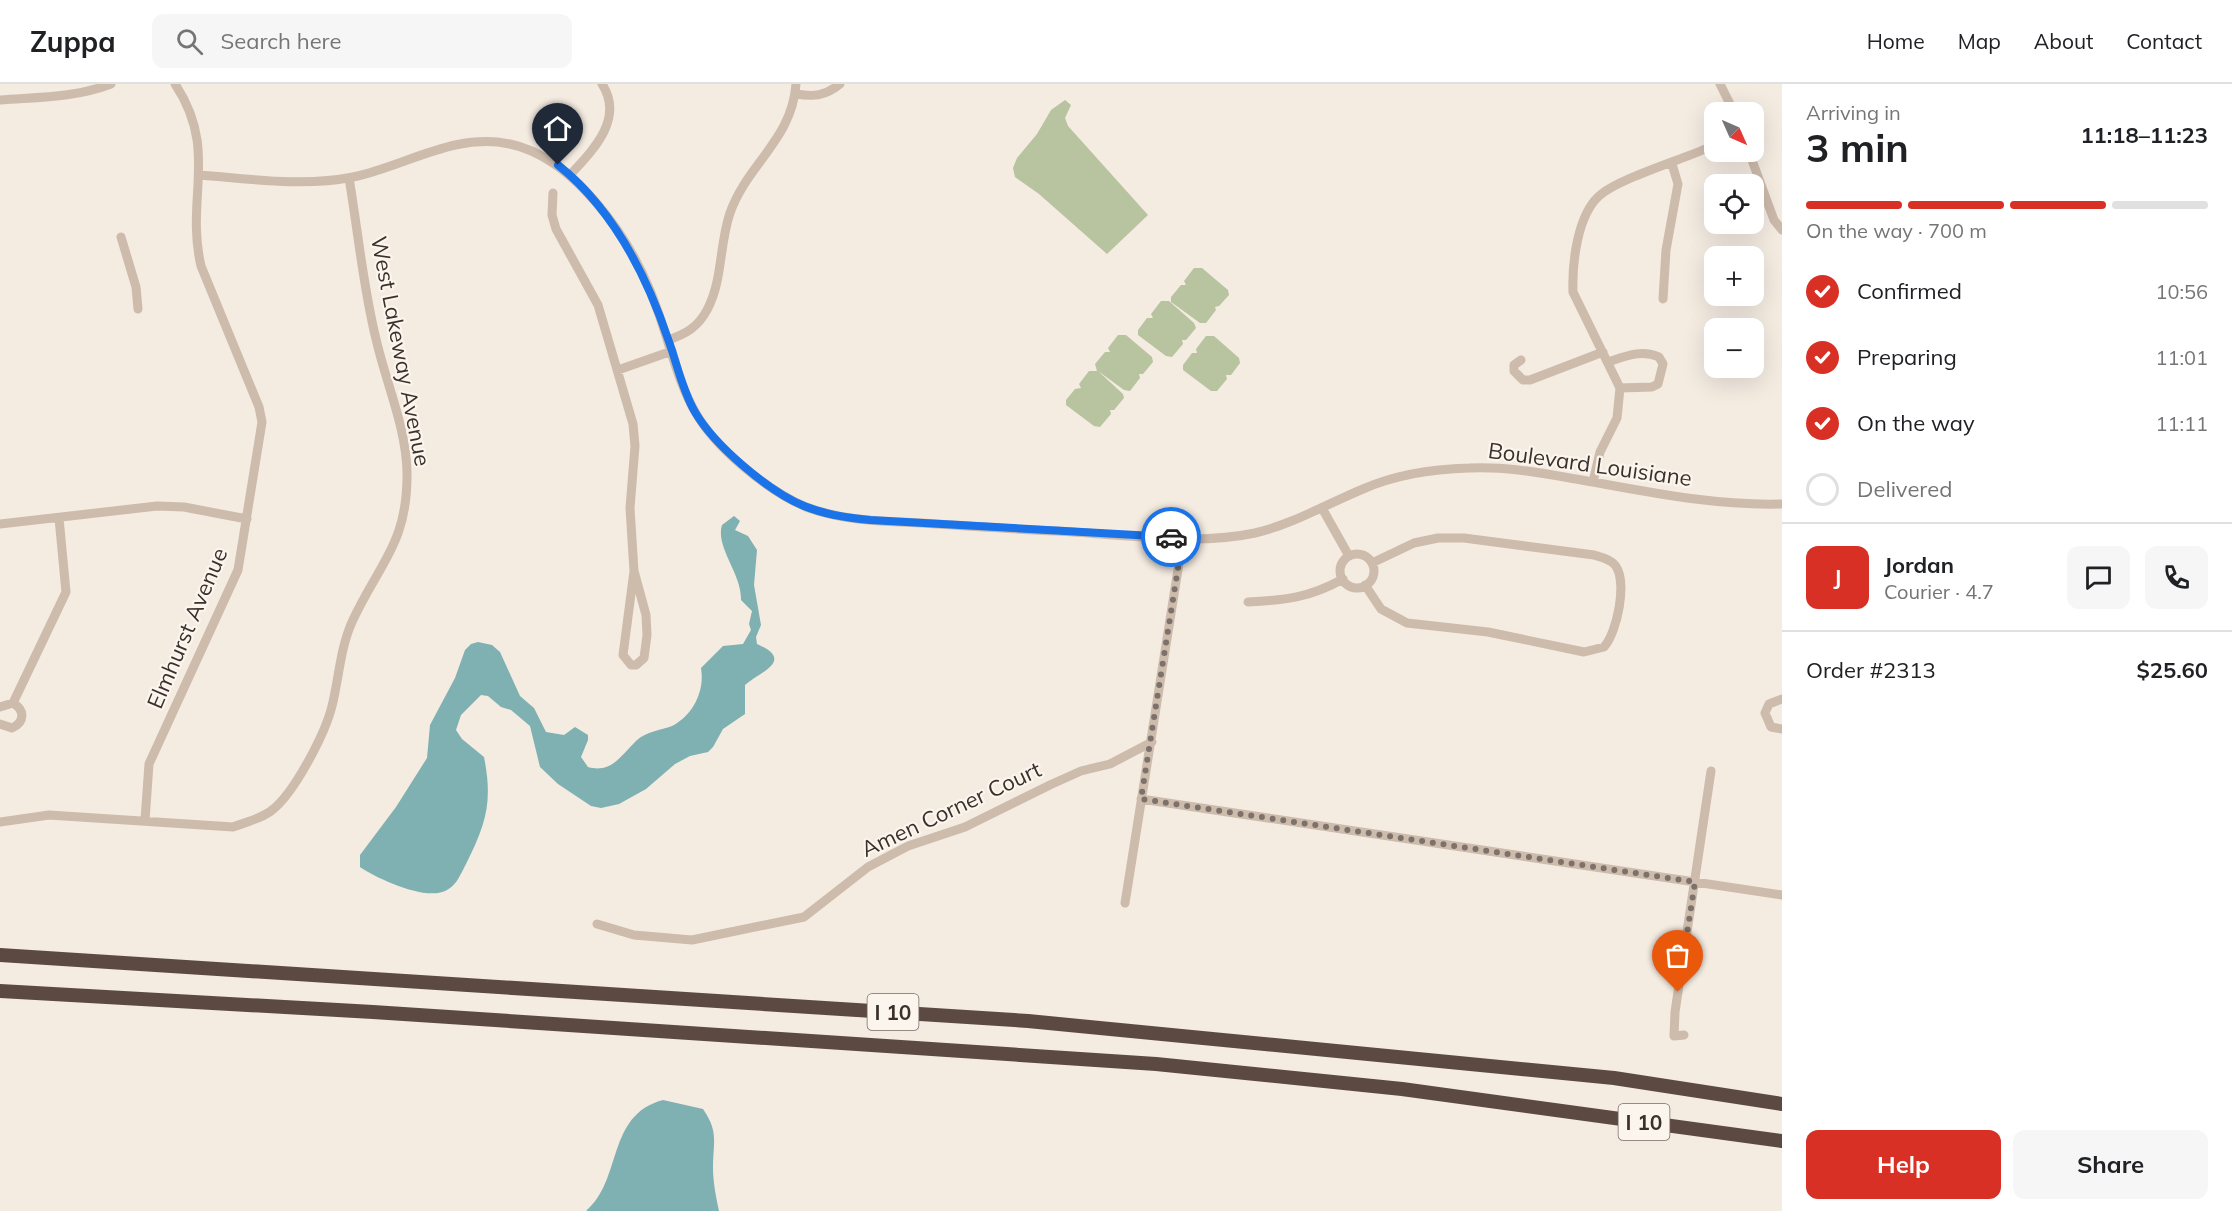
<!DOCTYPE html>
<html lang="en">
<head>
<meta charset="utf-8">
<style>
	:root { --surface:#fff; --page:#f6f6f6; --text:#202124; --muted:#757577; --line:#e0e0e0; --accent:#d93025 }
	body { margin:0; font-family:Mulish,sans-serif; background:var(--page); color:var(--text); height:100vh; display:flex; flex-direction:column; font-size:22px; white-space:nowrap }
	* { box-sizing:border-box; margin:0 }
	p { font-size:20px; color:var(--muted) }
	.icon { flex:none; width:33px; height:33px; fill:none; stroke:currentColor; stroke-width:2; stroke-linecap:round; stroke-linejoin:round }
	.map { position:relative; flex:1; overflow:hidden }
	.side { display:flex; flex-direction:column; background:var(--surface); width:450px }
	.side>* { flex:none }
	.needle { width:39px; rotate:135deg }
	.controls { position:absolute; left:1704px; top:18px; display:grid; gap:12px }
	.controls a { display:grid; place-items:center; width:60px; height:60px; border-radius:12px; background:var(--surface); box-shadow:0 6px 24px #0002; font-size:30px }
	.pin { position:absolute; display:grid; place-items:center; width:51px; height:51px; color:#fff; margin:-62px -26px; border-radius:50% 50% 50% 0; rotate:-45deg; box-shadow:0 0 6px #0007 }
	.pin .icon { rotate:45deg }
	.courier { position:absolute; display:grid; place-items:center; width:60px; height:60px; margin:-30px; border:4px solid #1a73e8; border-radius:50%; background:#fff; color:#222; box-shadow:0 2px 8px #0007 }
	.overview em { font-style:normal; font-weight:700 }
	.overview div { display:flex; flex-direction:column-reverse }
	.overview { display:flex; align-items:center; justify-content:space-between; height:102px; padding:0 24px }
	h1 { font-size:39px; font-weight:700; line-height:45px }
	.bar { display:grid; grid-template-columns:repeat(4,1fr); gap:9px 6px; align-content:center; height:72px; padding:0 24px }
	.bar i { height:8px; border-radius:4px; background:var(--line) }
	.bar .active { background:var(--accent) }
	.bar p { grid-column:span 4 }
	.line { display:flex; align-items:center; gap:15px; padding:0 24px; border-top:2px solid var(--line) }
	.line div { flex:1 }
	.round { display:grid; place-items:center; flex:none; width:63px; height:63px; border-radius:12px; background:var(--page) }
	ol { padding:0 24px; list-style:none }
	li { display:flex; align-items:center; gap:18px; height:66px }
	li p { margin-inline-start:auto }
	li .icon { padding:6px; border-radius:50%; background:var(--accent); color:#fff; stroke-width:4 }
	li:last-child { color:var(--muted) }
	li i { width:33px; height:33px; border:3px solid var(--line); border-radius:50% }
	.button { display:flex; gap:12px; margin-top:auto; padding:12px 24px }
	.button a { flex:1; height:69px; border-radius:12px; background:var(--accent); color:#fff; font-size:24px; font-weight:700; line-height:69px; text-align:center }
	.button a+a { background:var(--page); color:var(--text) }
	header { display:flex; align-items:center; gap:36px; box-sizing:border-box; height:84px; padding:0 30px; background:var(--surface); border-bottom:2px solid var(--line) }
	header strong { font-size:28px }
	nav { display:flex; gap:33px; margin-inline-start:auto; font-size:21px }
	.search { width:420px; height:54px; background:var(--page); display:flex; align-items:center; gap:15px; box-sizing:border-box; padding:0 21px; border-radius:12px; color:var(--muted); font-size:22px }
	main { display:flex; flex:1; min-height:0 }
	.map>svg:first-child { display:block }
	.green { fill:#b8c4a0 }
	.water { fill:#7fb0b2 }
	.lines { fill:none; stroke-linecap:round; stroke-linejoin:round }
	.minor { stroke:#cdbbac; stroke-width:9 }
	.highway { stroke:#5c4a42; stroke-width:14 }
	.done { stroke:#7c716b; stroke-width:6; stroke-dasharray:0 10.8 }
	.route { stroke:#1a73e8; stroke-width:8 }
	.labels { text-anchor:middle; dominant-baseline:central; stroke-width:4.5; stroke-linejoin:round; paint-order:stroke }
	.shield { fill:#fbf5ee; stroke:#756b66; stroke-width:1.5 }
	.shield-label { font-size:21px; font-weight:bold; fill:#3b302b }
	.street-label { font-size:22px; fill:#3b302b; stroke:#fbf5ee }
</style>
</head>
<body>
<header>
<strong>Zuppa</strong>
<div class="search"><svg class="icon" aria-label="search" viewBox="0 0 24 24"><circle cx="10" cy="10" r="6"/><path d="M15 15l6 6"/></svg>Search here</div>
<nav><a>Home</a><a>Map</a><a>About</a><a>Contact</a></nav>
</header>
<main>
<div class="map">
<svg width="1782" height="1127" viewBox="0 0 1782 1127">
	<rect width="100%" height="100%" fill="#f4ebe1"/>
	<!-- green -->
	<path class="green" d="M1065,16l6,5 -6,13 3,8 80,89 -41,39 -68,-60 -24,-17 -2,-9 4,-10 20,-24 14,-24z
		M1194,184h8l26,22 1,5 -10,11 -4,1 1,3 -10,13h-6l-29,-21v-5l10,-12h5l-2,-4z
		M1161,217h8l25,22 2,5 -10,12h-4l1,4 -11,13 -6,-1 -28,-21v-5l9,-12h6l-2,-4z
		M1118,251h8l26,22 1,5 -10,12h-4l1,4 -10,13 -6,-1 -26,-19 25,23 1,4 -10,12h-4l1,4 -11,13 -6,-1 -28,-21v-5l9,-11 6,-1 -2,-4 10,-13h8l-2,-7 10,-12h5l-2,-4z
		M1206,252h8l25,22 1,5 -9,12h-5l1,4 -10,12h-6l-28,-21v-5l9,-12h5l-1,-4z"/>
	<!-- water -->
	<path class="water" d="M734,432l6,5 -5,9 13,6 9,14 -3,35 7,40 -5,12 1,7c39,17 2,28 -12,41v29l-22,15 -10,18 -5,5 -18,4 -15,8 -29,25 -27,15 -18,4 -10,-2 -33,-22 -18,-17 -10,-41 -19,-16 -10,-3 -13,-11 -7,-1 -20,20 -5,15 6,9 22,18c9,45 2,67 -18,107 -5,9 -9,21 -19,26 -20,12 -69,-11 -87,-23v-12l36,-48 31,-49 3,-33 25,-47 10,-28 6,-6 7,-2 14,3 8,7 20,44 14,12 12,24 18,3 11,-8 13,8v5l-7,17 7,10c24,7 34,-13 49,-27 9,-8 24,-10 35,-14 21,-11 33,-35 29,-58l22,-22 20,-2 8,-14 -2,-6 3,-13 -11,-11c1,-26 -26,-53 -19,-75z
		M663,1016l40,9c16,23 10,33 10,59 0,14 3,29 6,43h-133c37,-31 20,-96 77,-111z"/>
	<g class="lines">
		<!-- minor -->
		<path class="minor" d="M1720,0l14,28
			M796,10c18,3 29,2 44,-10
			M0,16c38,-3 74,-2 111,-16
			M1749,68l25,68 8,10
			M200,91c50,4 104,12 153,2 53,-11 101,-45 157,-33 62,13 116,89 139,144 18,41 25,89 48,127 21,35 71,76 109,92 37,14 77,14 116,16 45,3 90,6 135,8 60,3 139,15 198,2 38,-9 72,-29 108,-44 34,-15 69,-20 106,-21 36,-2 72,5 107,11 68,12 137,27 206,25
			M570,91c22,-24 55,-56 32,-91
			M553,109l-1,22 4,14 42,76 35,119 2,22 -5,62 4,63 12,44 1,20 -3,23 -8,7h-5l-8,-10 11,-84
			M121,153l15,50 2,22
			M1663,215l3,-49 12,-66 -6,-20
			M668,256c18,-6 30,-13 39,-30 16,-30 12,-65 23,-97 17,-49 62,-73 66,-129
			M1521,276l-7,5v6l9,9h7l73,-28
			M1608,278c18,-6 34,-13 51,-5l4,7 -5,20 -6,3 -32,1
			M618,286l54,-19
			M1593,398l7,-30 17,-34 3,-30 -47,-96c-1,-28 4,-76 26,-96 19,-17 79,-35 106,-47
			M1322,424l27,48
			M0,440l157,-18 27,1 63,12
			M1340 487a17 17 0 1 1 34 0a17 17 0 1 1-34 0Z
			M1365,501l16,24 26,14 81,9 96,20 20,-5c13,-14 24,-66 11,-82 -5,-6 -14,-8 -21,-10l-130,-17h-26l-24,5 -42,20
			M1248,518c37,-2 61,-4 95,-23
			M1782,615l-13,5 -4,9 6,14 11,2
			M13,619l53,-111 -7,-74
			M0,623l13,-4c12,7 12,19 -1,25l-12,-4
			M1141,715l641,96
			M145,736l4,-56 89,-194 24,-148 -3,-15 -58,-141c-16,-68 18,-116 -26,-182
			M0,738l49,-7 184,12c13,-5 27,-8 38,-16 23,-17 54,-77 61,-105 7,-28 8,-57 20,-84 27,-59 56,-78 55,-150 -1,-45 -21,-89 -31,-133 -13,-52 -18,-108 -27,-161
			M1125,819l58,-365
			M597,840l37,11 58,5 112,-23 64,-50 40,-21 57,-19 87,-43 29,-13 29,-7 42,-22
			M1684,951l-10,1 1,-24 36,-241"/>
		<!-- highway -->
		<path class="highway" d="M0,871l1028,66 586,57 168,26
			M0,907l373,21 783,52 246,25 380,52"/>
	</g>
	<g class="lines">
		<!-- done -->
		<path class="done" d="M1171,453h12l-42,262 554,83 -17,110"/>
		<!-- route -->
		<path class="route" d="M558,81c54,43 88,109 110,174 9,24 14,51 27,73 19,33 73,79 109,94 22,9 43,12 66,14l301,17"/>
	</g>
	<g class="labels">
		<!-- shield labels -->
		<g class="shield">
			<rect x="867.5" y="910" width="51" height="36" rx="4.5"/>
			<rect x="1618.5" y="1020" width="51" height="36" rx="4.5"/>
		</g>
		<g class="shield-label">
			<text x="893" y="928">I 10</text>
			<text x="1644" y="1038">I 10</text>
		</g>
		<!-- street labels -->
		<g class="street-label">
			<text transform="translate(401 267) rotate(79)">West Lakeway Avenue</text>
			<text transform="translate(1590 380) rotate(8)">Boulevard Louisiane</text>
			<text transform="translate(187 544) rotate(-67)">Elmhurst Avenue</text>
			<text transform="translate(951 725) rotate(-25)">Amen Corner Court</text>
		</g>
	</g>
</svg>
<div class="controls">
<a><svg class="needle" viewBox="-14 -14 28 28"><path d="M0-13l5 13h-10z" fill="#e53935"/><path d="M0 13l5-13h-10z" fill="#757577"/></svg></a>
<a><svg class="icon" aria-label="locate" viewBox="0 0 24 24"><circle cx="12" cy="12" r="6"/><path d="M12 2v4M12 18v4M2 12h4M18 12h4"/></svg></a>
<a>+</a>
<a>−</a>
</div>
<div class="pin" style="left:1678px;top:908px;background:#ea580c"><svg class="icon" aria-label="bag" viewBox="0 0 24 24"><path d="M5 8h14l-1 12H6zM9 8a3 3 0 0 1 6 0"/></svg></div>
<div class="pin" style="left:558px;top:81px;background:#1f2937"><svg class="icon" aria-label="home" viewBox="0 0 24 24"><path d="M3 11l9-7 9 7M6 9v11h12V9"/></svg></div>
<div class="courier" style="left:1171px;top:453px"><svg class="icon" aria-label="car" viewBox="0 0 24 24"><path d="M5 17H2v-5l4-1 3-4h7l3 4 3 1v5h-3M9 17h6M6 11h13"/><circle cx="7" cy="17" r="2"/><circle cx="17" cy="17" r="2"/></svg></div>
</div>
<section class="side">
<div class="overview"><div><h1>3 min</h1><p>Arriving in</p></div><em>11:18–11:23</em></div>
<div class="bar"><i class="active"></i><i class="active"></i><i class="active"></i><i></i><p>On the way · 700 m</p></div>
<ol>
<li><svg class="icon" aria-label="check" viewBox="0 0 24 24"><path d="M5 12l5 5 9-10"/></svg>Confirmed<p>10:56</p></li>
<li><svg class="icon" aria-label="check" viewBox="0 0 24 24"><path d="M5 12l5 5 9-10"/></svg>Preparing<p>11:01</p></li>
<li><svg class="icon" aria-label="check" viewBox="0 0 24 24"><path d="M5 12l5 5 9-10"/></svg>On the way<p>11:11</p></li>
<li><i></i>Delivered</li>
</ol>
<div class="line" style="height:108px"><b class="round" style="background:var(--accent);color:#fff">J</b><div><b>Jordan</b><p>Courier · 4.7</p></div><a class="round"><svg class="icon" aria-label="chat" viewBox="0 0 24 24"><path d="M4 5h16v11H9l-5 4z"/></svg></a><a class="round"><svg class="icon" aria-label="phone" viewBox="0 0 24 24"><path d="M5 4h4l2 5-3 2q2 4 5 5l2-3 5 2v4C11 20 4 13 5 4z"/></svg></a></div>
<div class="line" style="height:78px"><div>Order #2313</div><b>$25.60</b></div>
<div class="button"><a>Help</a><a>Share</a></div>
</section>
</main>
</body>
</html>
